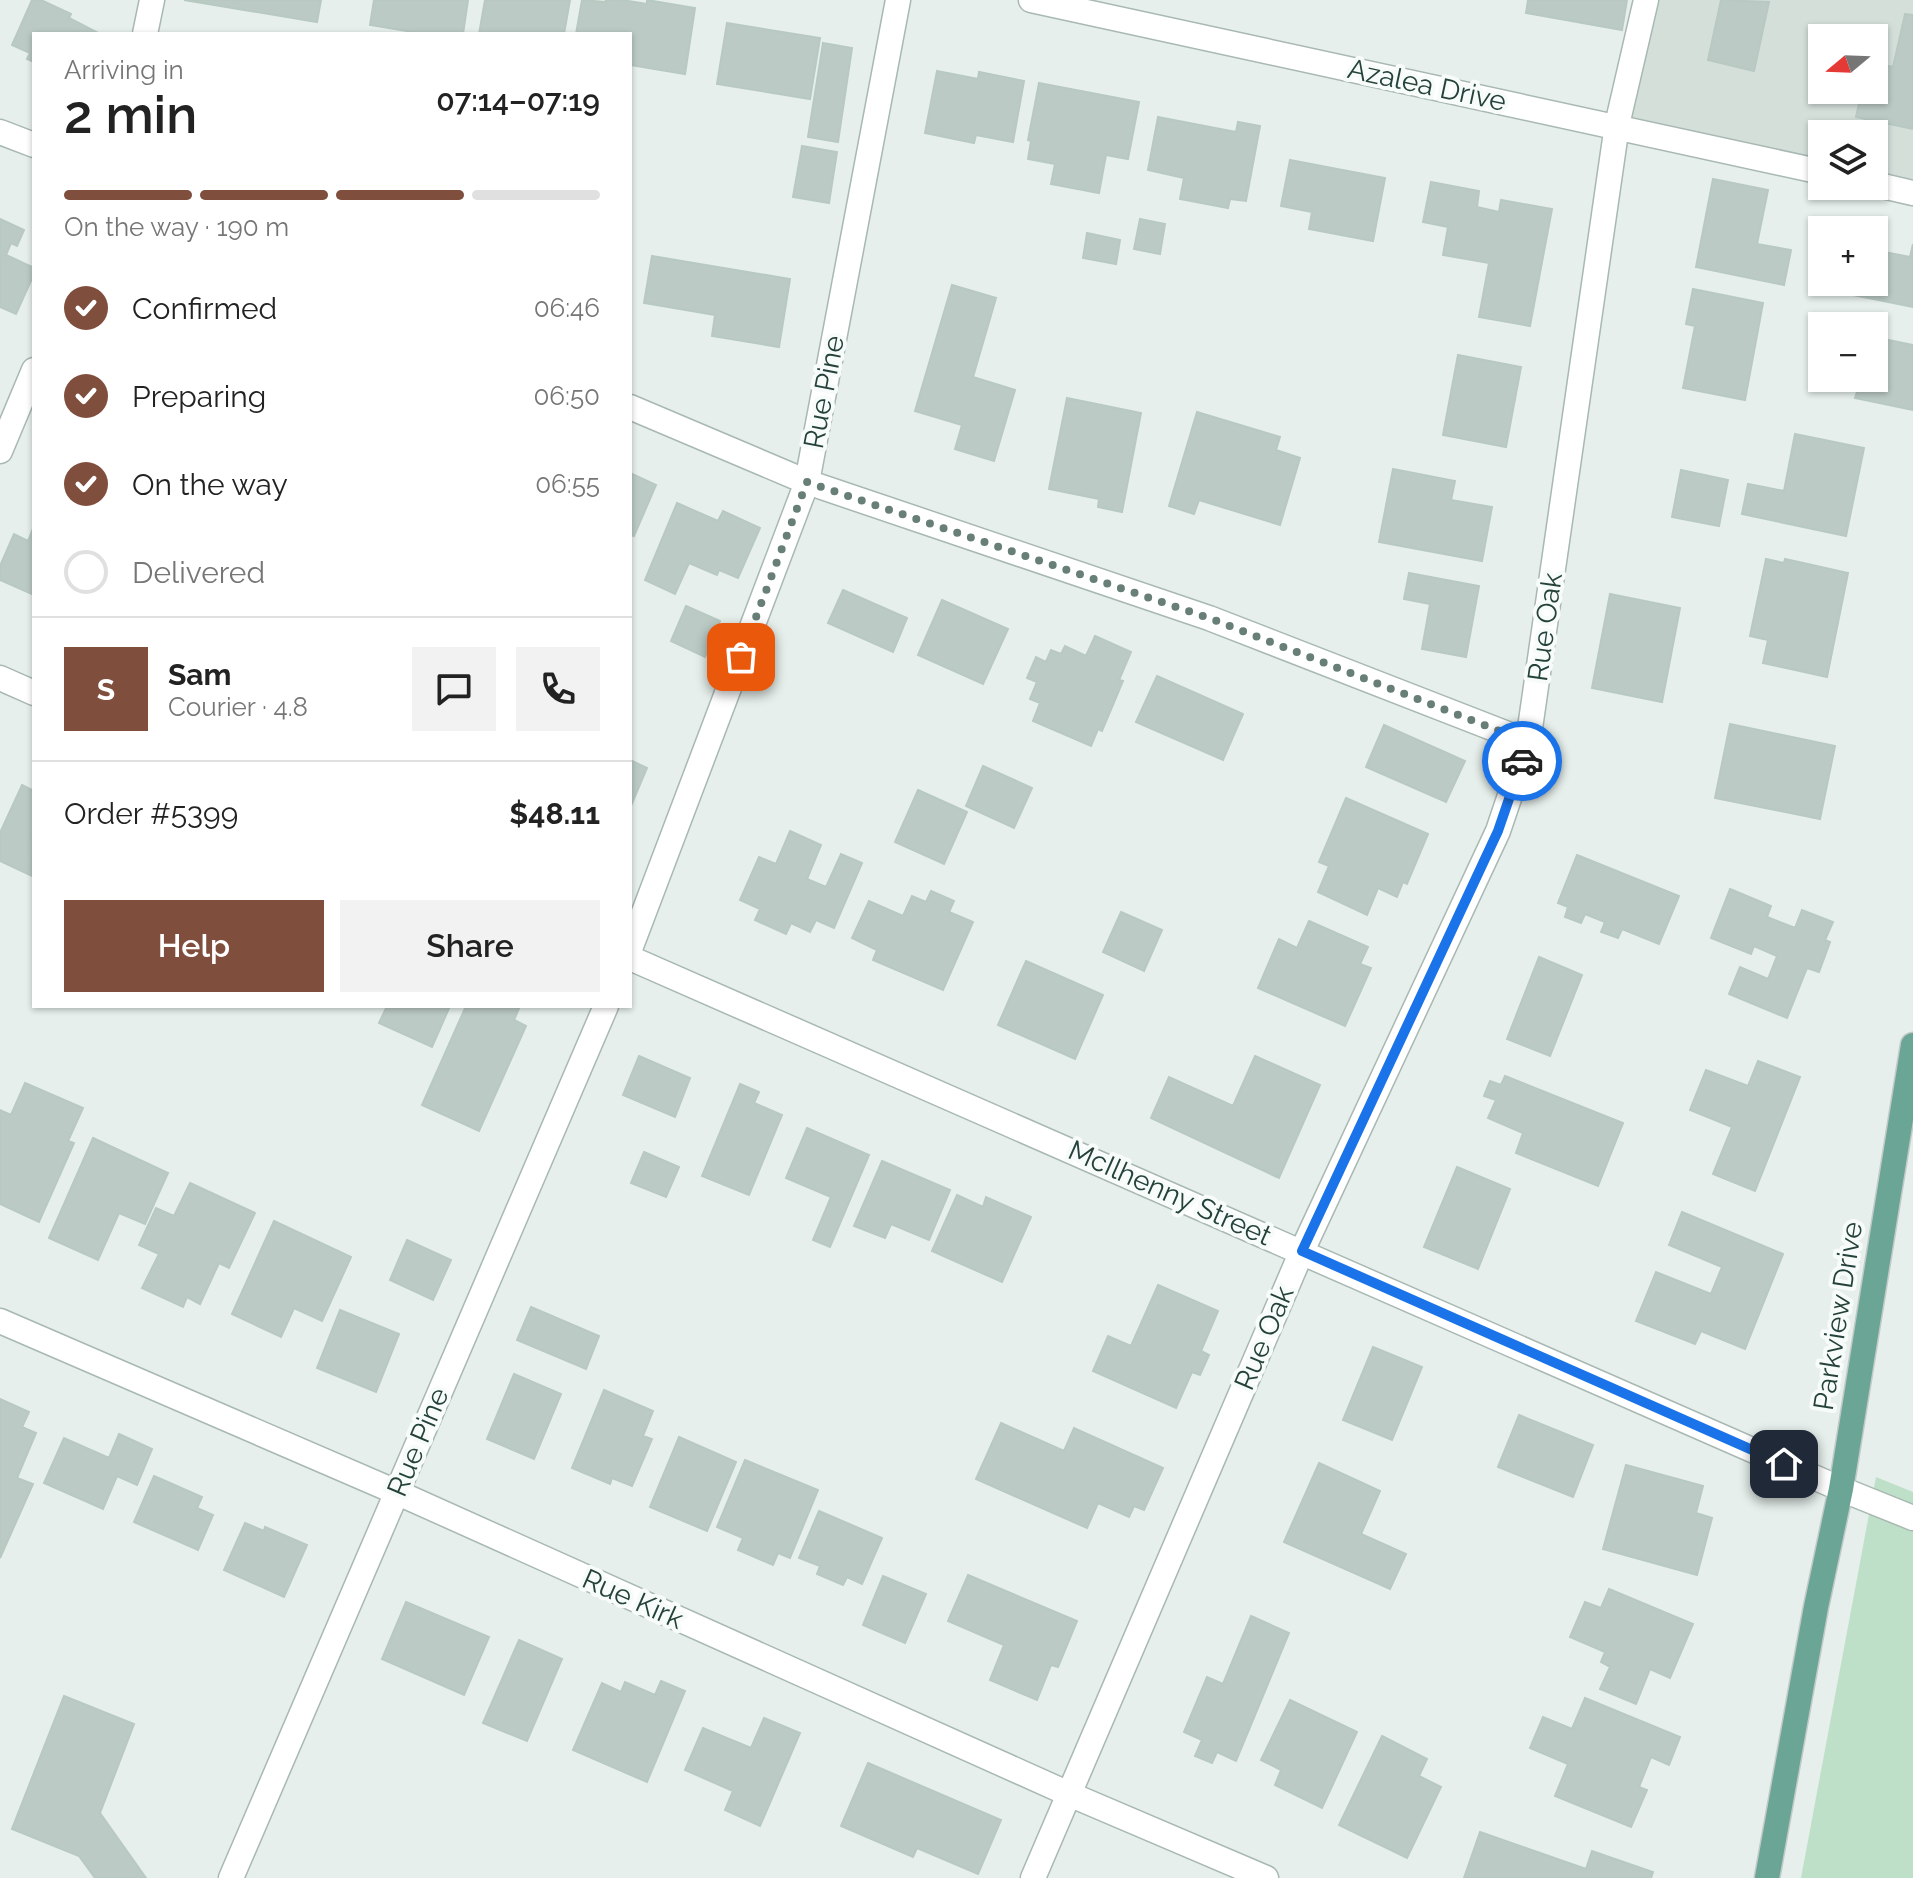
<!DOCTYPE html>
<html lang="en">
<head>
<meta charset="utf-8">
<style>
	:root { --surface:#fff; --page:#f2f2f2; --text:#222; --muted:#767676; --line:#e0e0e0; --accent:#804e3d }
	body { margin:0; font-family:Raleway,sans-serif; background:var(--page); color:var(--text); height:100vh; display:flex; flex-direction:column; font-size:30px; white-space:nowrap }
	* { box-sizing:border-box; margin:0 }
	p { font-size:26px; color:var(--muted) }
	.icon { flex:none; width:44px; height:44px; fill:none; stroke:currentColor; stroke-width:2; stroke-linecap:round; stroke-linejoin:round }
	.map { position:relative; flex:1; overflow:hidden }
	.drawer { position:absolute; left:32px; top:32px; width:600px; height:976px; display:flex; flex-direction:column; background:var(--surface); border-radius:0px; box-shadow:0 2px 6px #0004 }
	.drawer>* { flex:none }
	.needle { width:52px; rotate:251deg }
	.buttons { position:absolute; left:1808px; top:24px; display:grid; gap:16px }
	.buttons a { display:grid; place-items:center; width:80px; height:80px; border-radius:0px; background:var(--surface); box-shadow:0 2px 6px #0004; font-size:40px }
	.pin { position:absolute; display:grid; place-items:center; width:68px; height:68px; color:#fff; margin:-34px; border-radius:16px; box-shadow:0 4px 12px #0006 }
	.courier { position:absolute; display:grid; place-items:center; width:80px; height:80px; margin:-40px; border:6px solid #1a73e8; border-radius:50%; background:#fff; color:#222; box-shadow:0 2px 10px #0007 }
	.overview em { font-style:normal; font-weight:600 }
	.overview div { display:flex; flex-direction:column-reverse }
	.overview { display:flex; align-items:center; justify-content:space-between; height:136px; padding:0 32px }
	h1 { font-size:52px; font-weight:600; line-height:60px }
	.bar { display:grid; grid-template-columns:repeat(4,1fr); gap:12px 8px; align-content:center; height:96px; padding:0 32px }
	.bar i { height:10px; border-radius:6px; background:var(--line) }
	.bar .active { background:var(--accent) }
	.bar p { grid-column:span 4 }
	.line { display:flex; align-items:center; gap:20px; padding:0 32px; border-top:2px solid var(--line) }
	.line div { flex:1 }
	.round { display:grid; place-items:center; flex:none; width:84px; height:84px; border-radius:0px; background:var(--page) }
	ol { padding:0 32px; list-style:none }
	li { display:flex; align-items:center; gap:24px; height:88px }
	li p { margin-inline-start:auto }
	li .icon { padding:8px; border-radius:50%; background:var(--accent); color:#fff; stroke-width:4 }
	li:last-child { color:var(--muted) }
	li i { width:44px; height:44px; border:4px solid var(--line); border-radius:50% }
	.primary-button { display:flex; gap:16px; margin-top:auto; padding:16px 32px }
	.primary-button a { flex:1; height:92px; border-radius:0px; background:var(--accent); color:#fff; font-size:32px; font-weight:600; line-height:92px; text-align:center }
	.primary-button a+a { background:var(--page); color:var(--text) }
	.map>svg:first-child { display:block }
	.built { fill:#d4dfda; fill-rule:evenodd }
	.green { fill:#bfe0c8 }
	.building { fill:#bbcac4; stroke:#b8c9c2; stroke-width:2 }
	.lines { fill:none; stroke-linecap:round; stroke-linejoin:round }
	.minor-casing { stroke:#a8b8b2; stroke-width:27 }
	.major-casing { stroke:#c2cac8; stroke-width:27 }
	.minor { stroke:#fff; stroke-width:24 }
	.major { stroke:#6aa596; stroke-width:24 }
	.done { stroke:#687f78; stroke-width:8; stroke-dasharray:0 14.4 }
	.route { stroke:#1a73e8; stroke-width:10 }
	.labels { text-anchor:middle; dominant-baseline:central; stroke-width:8; stroke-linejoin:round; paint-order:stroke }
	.street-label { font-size:28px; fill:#24423a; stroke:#f7fbf9 }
</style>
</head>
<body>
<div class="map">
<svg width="1913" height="1878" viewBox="0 0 1913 1878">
	<rect width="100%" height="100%" fill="#e6efeb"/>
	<!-- built -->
	<path class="built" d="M1647,0h266v193l-39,-9v-50h-52v38l-205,-47zM1822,38h52v52h-52z"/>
	<!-- green -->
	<path class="green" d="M1876,1477l37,15v386h-112z"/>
	<!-- building -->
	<path class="building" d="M32,0h9l30,14 -2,4 31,16h-66v28l-7,-3 3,-6 -18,-8z
		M184,0h137l-4,22z
		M374,0h94l-5,34h-38l-55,-9z
		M485,0h85l-6,34h-85z
		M582,0l23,2 1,-2h16l25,4v-4l48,8 -10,66 -55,-9v-31h-54z
		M1528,0h99l-5,30 -96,-17z
		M1721,0l48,2 -15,69 -46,-11z
		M1905,14l8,1v114l-57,-12 6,-27h12v-27l19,4z
		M727,23l93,15 -10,61 -93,-15z
		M823,43l29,5 -14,94 -30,-5z
		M937,71l41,8 1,-7 45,9 -11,61 -37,-7 -2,8 -49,-10z
		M1039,83l100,19 -11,57 -22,-4 -7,38 -48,-9 4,-20 -27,-5 3,-18 -3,-1z
		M1158,117l78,15 2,-10 22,4 -14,75 -16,-2 -2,9 -48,-9 4,-21 -36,-8z
		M802,146l35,6 -8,51 -36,-6z
		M1290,160l95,18 -12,63 -64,-12 3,-17 -31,-6z
		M1713,179l55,11 -11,54 34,6 -7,35 -88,-18z
		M1431,182l48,9 -2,16 22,5 2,-12 51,9 -22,117 -51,-9 10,-54 -46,-8 5,-28 -25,-5z
		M0,219l24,11 -7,16 -6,-3 -5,12 28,13v6l-18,40 -16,-7z
		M1140,219l25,5 -5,30 -26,-5z
		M1087,233l33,7 -4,24 -33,-6z
		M1913,244v63l-75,-15 2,-10h34v-32l36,7z
		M652,256l138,23 -11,68 -67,-11 3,-21 -71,-12z
		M952,285l44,13 -23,79 42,13 -21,71 -39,-12 7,-24 -47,-14z
		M1693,289l70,14 -18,97 -62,-12 12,-62 -9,-2z
		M1874,337l39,8v65l-58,-12 3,-9 -21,-4 2,-7h35z
		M1458,355l63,12 -15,80 -63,-12z
		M1067,398l74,15 -19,99 -24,-5 1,-8 -50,-10z
		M1197,412l83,25 -4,13 24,8 -20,67 -81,-25 -5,14 -25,-8z
		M1795,434l69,14 -18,88 -104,-22 6,-30 36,7z
		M1393,469l62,12 -4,19 41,7 -10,54 -103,-19z
		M1681,470l47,10 -9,46 -47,-9z
		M630,473l26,12 -22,51 -4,-1z
		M677,503l41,18 5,-10 37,17 -22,50 -19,-8 -2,5 -28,-12 -14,31 -30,-14z
		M34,526v69l-34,-15v-14l14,-32 14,7z
		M1766,559l18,4 1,-4 63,14 -21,104 -64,-14 5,-23 -18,-4z
		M1409,573l70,13 -13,71 -44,-8 8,-45 -26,-5z
		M843,590l64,28 -14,34 -65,-29z
		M1610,594l70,14 -18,94 -70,-14z
		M942,600l66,29 -25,55 -65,-29z
		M686,606l34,15 -15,36 -34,-16z
		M1095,636l36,16 -12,28 4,1 -21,50 -4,-2 -7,17 -58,-25 7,-18 -10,-4 7,-17 -10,-4 9,-21 10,5 5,-12 10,4 4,-8 21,10z
		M1157,676l86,38 -20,46 -87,-38z
		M1730,724l105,22 -15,73 -105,-21z
		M1384,725l81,36 -19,41 -80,-35z
		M630,760l17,8 -17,40z
		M983,766l49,22 -18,40 -48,-22z
		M22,785l12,6 -2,85 -32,-15v-28z
		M918,790l49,22 -23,52 -49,-22z
		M1346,798l82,36 -21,50 -4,-2 -6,15 -19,-9 -11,27 -49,-23 11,-26 -10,-4z
		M790,831l31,14 -14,34 19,8 15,-33 21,9 -28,65 -18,-8 -6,12 -19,-9 -5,11 -31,-14 5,-11 -20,-9 19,-43 17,7z
		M1577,855l102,41 -20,48 -37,-15 -4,9 -17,-6 4,-10 -20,-8 -4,9 -16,-6 3,-10 -10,-4z
		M1730,889l41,17 -4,11 28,11 7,-18 31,12 -8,18 5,2 -11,30 -12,-4 -20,50 -58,-24 11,-27 28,12 9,-23 -23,-10 -3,8 -40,-16z
		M931,891l23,10 -5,11 24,10 -30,68 -70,-30 4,-10 -25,-12 17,-37 34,15 9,-20 14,6z
		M1121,912l41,18 -18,41 -41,-19z
		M1309,921l59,26 -8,17 11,4 -26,58 -87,-38 21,-49 18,9z
		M1539,957l43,18 -32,81 -43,-17z
		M1026,961l77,34 -28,64 -77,-34z
		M387,1006h63l-18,41 -53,-24z
		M466,1006h54l-6,14 12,6 -47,105 -57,-26z
		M639,1056l51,22 -15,39 -52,-22z
		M1255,1056l65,29 -41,93 -128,-60 18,-41 64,29z
		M1758,1061l42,16 -45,114 -42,-17 19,-47 -42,-17 16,-40 42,16z
		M1505,1076l118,47 -25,63 -82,-33 7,-20 -35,-15 8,-18 -12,-4 6,-15 11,4z
		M25,1083l58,25 -15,33 6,2 -35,79 -39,-18v-94l11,5z
		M740,1084l19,8 -5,11 28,12 -33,80 -47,-19z
		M807,1128l62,27 -39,92 -17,-7 18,-43 -45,-19z
		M93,1138l75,35 -23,51 -26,-11 -21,47 -49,-22z
		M644,1152l35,15 -13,30 -35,-14z
		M882,1161l68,29 -21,50 -38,-16 -6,14 -31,-12z
		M1457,1167l53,22 -32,80 -54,-22z
		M190,1183l65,30 -26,55 -10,-5 -19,41 -13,-7 -4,10 -41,-19 17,-34 -20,-9 17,-37 18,8z
		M957,1195l26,12 3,-10 45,20 -29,65 -70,-31z
		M1682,1212l101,42 -38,95 -44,-18 -6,13 -59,-23 20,-49 55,22 11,-27 -53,-22z
		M274,1221l77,36 -29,64 -28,-13 -13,29 -49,-23z
		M407,1240l44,20 -18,40 -43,-20z
		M1158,1285l60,26 -17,40 8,4 -9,20 -8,-3 -16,36 -83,-37 15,-35 23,10z
		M531,1307l68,29 -13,33 -69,-29z
		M340,1310l59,24 -23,58 -59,-24z
		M1373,1347l49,20 -30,73 -49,-20z
		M514,1374l47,20 -27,65 -47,-20z
		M604,1390l49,21 -10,25 9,3 -20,47 -20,-8 -2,6 -38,-16z
		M0,1399l29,13 -7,15 14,6 -19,45 16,6 -33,74z
		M1519,1415l74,30 -20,52 -75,-30z
		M1001,1423l63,28 10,-23 89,40 -19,42 -10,-4 -5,11 -31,-14 -11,25 -111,-49z
		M119,1434l33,15 -15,36 -20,-9 -14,33 -59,-26 20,-45 45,20z
		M679,1437l57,25 -29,69 -57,-24z
		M745,1460l73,30 -28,68 -12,-5 -5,12 -35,-15 5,-12 -26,-11z
		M1319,1463l61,28 -19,43 45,20 -16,35 -106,-47z
		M1626,1465l77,21 -7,27 16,5 -15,57 -94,-26z
		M154,1476l48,21 -5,11 16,7 -15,35 -64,-28z
		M819,1511l63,27 -20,46 -15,-7 -4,8 -26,-11 3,-8 -21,-8z
		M245,1523l19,8 1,-4 42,18 -23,52 -60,-27z
		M968,1575l109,46 -19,46 -7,-2 -14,35 -47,-20 14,-35 -56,-24z
		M883,1576l43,18 -21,49 -42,-18z
		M1609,1589l84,35 -23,54 -20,-9 -14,35 -36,-15 10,-22 -9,-5 4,-10 -35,-15 15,-35 16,6z
		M406,1602l83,35 -25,58 -82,-36z
		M1251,1616l38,17 -53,128 -19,-9 -5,11 -17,-7 7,-16 -18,-8 23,-55 16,7z
		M519,1640l43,19 -35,82 -44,-18z
		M661,1681l24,10 -38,91 -74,-32 29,-67 19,9 4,-10 30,13z
		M64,1696l70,28 -34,89 46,65h-51l-16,-22 -67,-27z
		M1585,1698l95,39 -11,28 -18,-8 -12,30 8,3 -16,37 -76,-31 13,-32 -38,-16 13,-31 29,12z
		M1290,1700l67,32 -35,76 -47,-23 6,-15 -20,-10z
		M764,1718l36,15 -40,93 -35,-16 8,-19 -48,-21 18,-42 48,20z
		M1382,1736l45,23 -8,17 22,11 -34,71 -68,-33z
		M868,1763l133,57 -23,54 -61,-26 -4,9 -72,-31z
		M1480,1832l106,37 6,-18 61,21 -2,6h-187z"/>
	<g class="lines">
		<!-- minor casing -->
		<g class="minor-casing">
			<path id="minor" d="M1031,0l791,172
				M145,34l7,-34
				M0,132l34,13
				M1874,184l39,9
				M630,407l177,75 402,136 319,124
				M0,451l34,-81
				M0,678l34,15
				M630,949l177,-467 91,-482
				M630,958l1211,531 72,29
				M0,1321l396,171 673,302 197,84
				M231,1878l375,-872
				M1033,1878l269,-627 196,-420 30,-89 89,-617 29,-125"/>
		</g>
		<!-- major casing -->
		<g class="major-casing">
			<path id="major" d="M1767,1878l49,-271 25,-118 72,-444"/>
		</g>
		<!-- minor -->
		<use href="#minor" class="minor"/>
		<!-- major -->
		<use href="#major" class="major"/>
	</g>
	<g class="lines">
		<!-- done -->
		<path class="done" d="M741,657l66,-175 402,136 319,124 -6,19"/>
		<!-- route -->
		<path class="route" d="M1522,761l-24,70 -196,420 482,213"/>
	</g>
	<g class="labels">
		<!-- street labels -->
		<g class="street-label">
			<text transform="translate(1427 85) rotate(12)">Azalea Drive</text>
			<text transform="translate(824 392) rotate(-79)">Rue Pine</text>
			<text transform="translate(1545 627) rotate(-82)">Rue Oak</text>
			<text transform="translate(1170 1193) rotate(24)">McIlhenny Street</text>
			<text transform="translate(1838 1316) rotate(-81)">Parkview Drive</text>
			<text transform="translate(1264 1338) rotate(-67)">Rue Oak</text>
			<text transform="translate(418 1442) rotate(-67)">Rue Pine</text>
			<text transform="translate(633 1599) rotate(24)">Rue Kirk</text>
		</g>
	</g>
</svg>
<div class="buttons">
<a><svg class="needle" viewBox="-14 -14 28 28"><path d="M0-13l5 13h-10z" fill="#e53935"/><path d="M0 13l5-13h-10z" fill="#767676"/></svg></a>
<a><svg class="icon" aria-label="layers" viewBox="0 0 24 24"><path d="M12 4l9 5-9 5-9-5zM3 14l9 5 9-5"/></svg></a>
<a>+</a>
<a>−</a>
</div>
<div class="pin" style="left:741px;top:657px;background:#ea580c"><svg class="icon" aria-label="bag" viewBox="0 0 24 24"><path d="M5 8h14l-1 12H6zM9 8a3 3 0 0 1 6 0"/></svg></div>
<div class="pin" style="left:1784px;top:1464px;background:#1f2937"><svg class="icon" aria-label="home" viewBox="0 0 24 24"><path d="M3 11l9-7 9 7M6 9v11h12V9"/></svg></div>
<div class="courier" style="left:1522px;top:761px"><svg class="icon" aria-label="car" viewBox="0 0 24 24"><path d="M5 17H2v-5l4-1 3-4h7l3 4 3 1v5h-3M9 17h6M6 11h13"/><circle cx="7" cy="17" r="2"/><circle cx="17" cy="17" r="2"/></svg></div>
<section class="drawer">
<div class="overview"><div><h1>2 min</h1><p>Arriving in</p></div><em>07:14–07:19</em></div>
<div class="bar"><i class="active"></i><i class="active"></i><i class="active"></i><i></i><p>On the way · 190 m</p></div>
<ol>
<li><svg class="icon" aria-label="check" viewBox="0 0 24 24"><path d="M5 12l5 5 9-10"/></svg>Confirmed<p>06:46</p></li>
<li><svg class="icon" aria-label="check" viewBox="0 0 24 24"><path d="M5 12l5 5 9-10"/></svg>Preparing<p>06:50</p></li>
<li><svg class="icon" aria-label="check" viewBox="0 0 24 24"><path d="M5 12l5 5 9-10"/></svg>On the way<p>06:55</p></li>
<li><i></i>Delivered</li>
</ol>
<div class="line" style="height:144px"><b class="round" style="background:var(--accent);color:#fff">S</b><div><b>Sam</b><p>Courier · 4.8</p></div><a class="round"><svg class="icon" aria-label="chat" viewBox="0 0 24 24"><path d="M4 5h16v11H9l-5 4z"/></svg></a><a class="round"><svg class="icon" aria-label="phone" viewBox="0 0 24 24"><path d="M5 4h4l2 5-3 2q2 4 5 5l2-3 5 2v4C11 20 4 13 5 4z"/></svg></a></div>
<div class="line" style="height:104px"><div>Order #5399</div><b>$48.11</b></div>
<div class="primary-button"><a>Help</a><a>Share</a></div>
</section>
</div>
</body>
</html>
